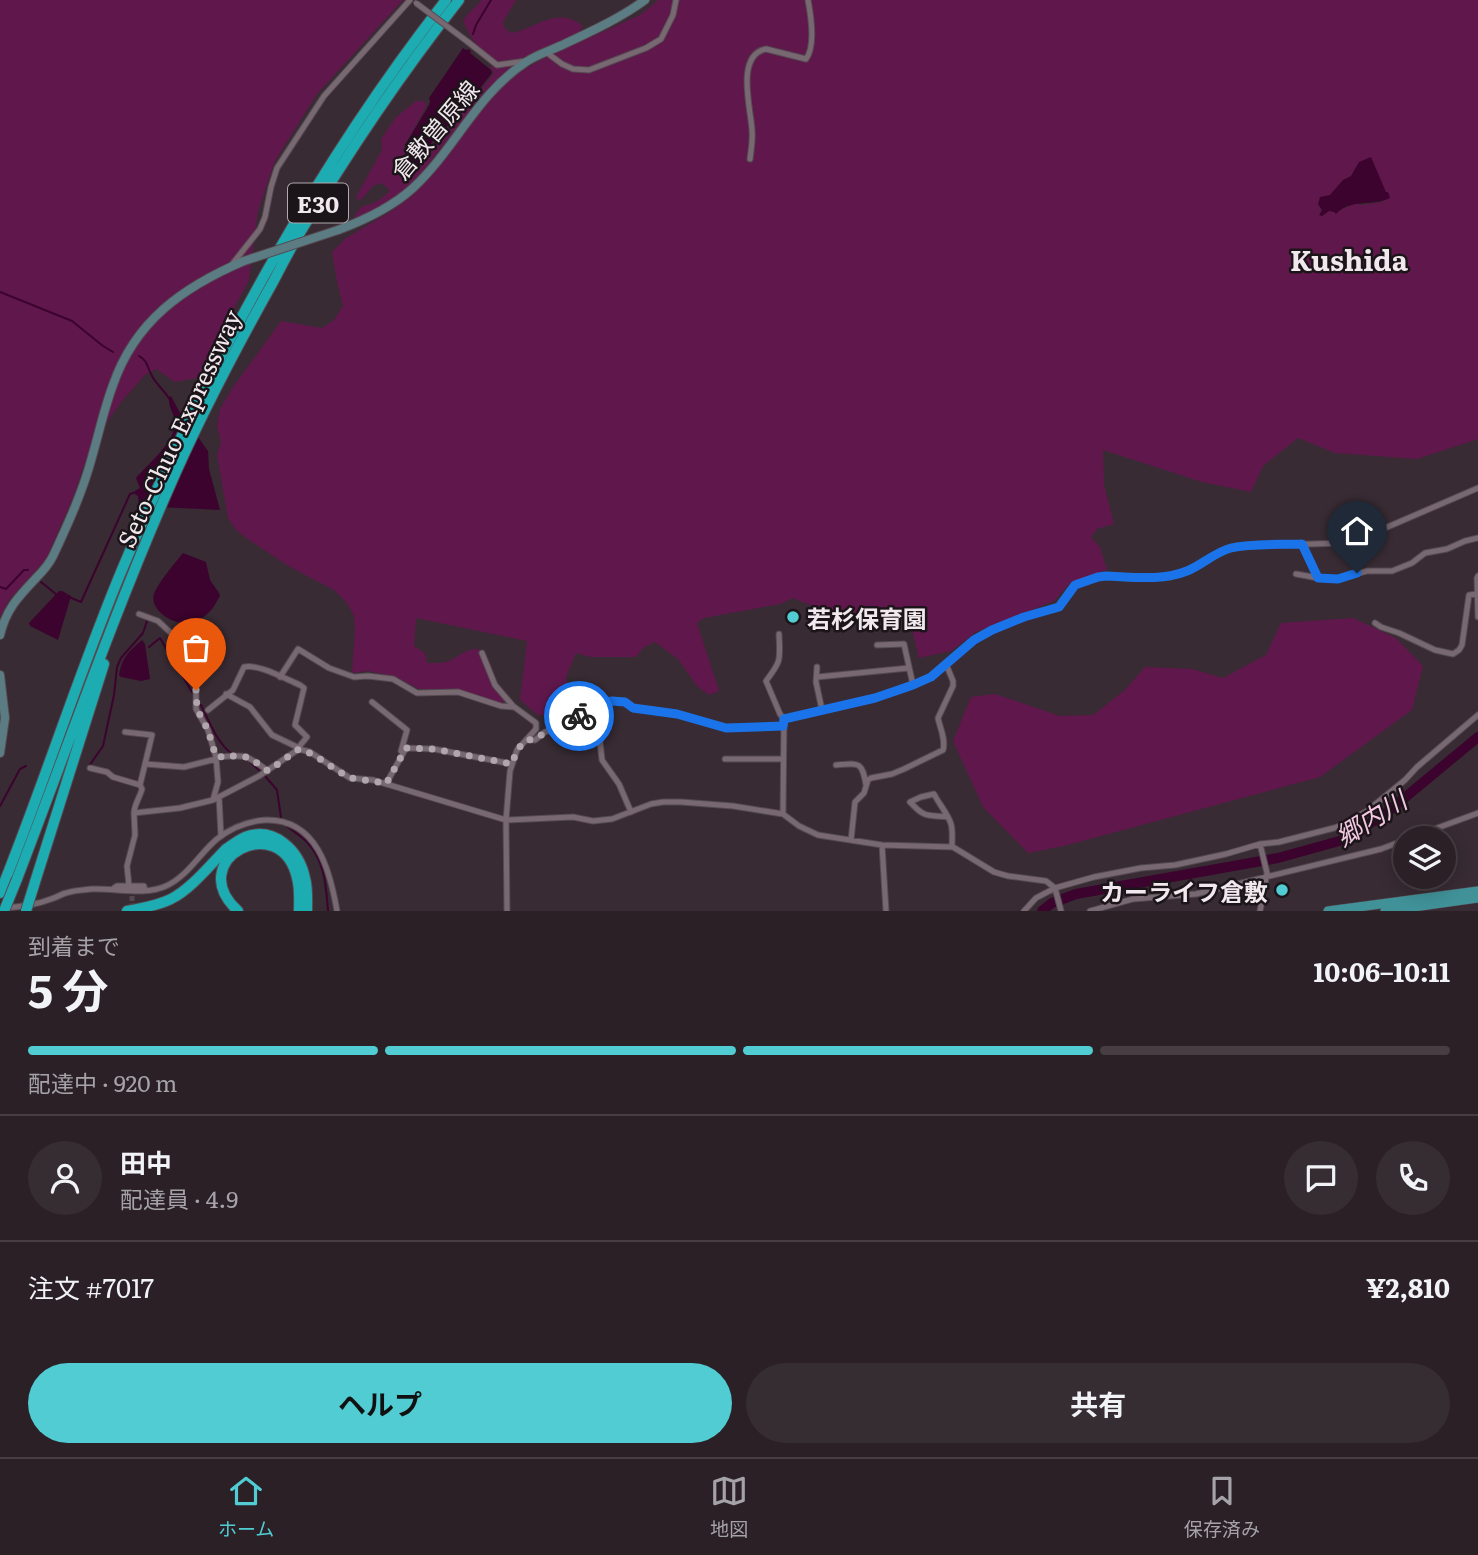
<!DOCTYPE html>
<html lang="ja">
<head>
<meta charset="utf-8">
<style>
	:root { --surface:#2a2026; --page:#362d32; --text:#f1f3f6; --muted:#a5a3a7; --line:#463e43; --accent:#51ccd3 }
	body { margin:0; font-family:Literata,"Noto Sans JP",serif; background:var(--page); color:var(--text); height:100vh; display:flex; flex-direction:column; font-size:26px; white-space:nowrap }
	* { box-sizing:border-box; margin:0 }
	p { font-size:23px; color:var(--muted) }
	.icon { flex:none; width:38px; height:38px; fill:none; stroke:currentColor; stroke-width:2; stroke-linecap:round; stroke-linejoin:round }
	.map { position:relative; height:911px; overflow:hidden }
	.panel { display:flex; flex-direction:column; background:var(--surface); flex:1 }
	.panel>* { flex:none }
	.controls { position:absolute; left:1393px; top:826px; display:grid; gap:14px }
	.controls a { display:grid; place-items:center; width:63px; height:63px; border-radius:50%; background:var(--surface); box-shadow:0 4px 18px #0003,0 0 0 2px var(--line); font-size:35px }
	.pin { position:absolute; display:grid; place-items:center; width:60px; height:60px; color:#fff; margin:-72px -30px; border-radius:50% 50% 50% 0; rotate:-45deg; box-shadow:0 0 7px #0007 }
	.pin .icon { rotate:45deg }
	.courier { position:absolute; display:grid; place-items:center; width:70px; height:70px; margin:-35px; border:5px solid #1a73e8; border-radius:50%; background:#fff; color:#222; box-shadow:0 2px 9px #0007 }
	.head em { font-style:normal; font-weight:700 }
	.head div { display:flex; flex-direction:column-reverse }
	.head { display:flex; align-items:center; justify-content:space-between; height:119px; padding:0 28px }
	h1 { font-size:46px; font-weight:700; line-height:52px }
	.bar { display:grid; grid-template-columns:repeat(4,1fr); gap:10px 7px; align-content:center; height:84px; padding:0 28px }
	.bar i { height:9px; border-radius:5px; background:var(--line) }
	.bar .on { background:var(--accent) }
	.bar p { grid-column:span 4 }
	.line { display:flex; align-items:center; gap:18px; padding:0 28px; border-top:2px solid var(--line) }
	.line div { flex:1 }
	.round { display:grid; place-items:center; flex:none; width:74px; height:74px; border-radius:37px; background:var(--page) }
	.action { display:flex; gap:14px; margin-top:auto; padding:14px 28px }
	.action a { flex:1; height:80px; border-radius:42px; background:var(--accent); color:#111; font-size:28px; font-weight:700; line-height:80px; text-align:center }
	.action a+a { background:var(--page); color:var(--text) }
	.tabs { display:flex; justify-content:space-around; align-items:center; height:98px; border-top:2px solid var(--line); background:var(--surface); font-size:19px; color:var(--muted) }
	.tabs a { display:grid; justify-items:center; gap:4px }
	.tabs .on { color:var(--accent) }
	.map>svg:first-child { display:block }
	.green { fill:#60184c; fill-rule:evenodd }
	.water { fill:#3b032d }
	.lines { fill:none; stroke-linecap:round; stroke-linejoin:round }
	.stream { stroke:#3b032d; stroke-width:2 }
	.river { stroke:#3b032d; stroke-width:10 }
	.street-tunnel { stroke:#54474f; stroke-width:5; stroke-dasharray:5 2.5; stroke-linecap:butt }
	.street-casing { stroke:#554a51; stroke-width:7 }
	.secondary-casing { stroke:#554a51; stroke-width:10 }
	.primary-casing { stroke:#554a51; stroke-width:10 }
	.highway-casing { stroke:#554a51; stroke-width:12 }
	.street { stroke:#776871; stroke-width:5 }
	.secondary { stroke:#5c7c84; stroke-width:8 }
	.primary { stroke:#409198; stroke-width:9 }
	.highway { stroke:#1cacb2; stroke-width:10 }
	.street-bridge-casing { stroke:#554a51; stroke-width:7; stroke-linecap:butt }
	.secondary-bridge-casing { stroke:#554a51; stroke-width:10; stroke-linecap:butt }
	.highway-bridge-casing { stroke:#554a51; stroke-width:12; stroke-linecap:butt }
	.street-bridge { stroke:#776871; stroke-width:5 }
	.secondary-bridge { stroke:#5c7c84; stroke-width:8 }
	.highway-bridge { stroke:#1cacb2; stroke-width:10 }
	.done { stroke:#b0a6ac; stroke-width:7; stroke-dasharray:0 12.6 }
	.route { stroke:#1a73e8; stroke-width:9 }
	.poi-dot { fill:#51ccd3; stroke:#1b1519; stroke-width:2.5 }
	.labels { text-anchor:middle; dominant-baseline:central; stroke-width:5; stroke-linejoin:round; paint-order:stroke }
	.shield { fill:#1b1519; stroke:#b0a9ad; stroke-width:2 }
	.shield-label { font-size:23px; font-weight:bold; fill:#f0e8ed }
	.street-label { font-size:24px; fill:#f0e8ed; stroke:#1b1519 }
	.poi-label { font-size:24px; font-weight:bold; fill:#f0e8ed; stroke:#1b1519; text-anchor:start }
	.water-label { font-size:26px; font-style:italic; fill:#f4c8e3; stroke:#1b1519 }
	.quarter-label { font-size:28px; font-weight:bold; fill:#f0e8ed; stroke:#1b1519 }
</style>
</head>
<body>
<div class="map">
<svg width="1478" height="911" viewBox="0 0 1478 911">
	<rect width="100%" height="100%" fill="#382b33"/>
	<!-- green -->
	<path class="green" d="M0,0h403l-86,94 -42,67 -17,50 -9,69 -52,98 -22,4 -19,-13 -11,6 -24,27 -30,43 -19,55 -26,59 -37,41 -9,17z
		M482,0h34l-13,22 1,5 7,6c27,-5 44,-27 71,-8l-2,8c-16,8 -66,33 -82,28 -16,-5 -29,-25 -35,-40l4,-6z
		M658,0h820v439l-61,20 -82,-6 -37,-15 -35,28 -12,26 -49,-10 -99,-32 1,35 10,39 -17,5 -6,8 9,10 7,23 -36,12 -17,19 -78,31 -25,19 -32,7 -10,-40 -44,2 -50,-13 -22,-9 -13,6 -76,14 -7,5 22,68 -10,4 -12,-9 -19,-27 -23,-17 -12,6 -7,9h-46l-14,-4 -10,24 3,30 -14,9 -17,-1 -18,-15 7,-59 -111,-23 -2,28 11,7 2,10c9,0 17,1 24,-3 10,-5 16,-12 28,-11l14,37 12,15 -3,2 -43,-13 -40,-1 -23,-12 -28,-6 -16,2 3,-44 -1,-13 -7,-13 -13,-13 -44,-23 -41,-27 -13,-10 -8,-12 -11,-63 4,-13 -4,-16 3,-17 13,-22 48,-66 41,7 12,-8 9,-14 -6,-24 -5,-30 14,-14 44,-26 24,-18 20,-21 38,-51 24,-30 24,-20 24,-14 96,-43zM1355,169l31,24 -3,9 -22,3 -5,-2 -16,7 -11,1 -7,5 -2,-10 4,-9 6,-2 13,-15 8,-4z
		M510,65l3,1v3l-25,19 -76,97c-17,14 -37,30 -58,34l1,-4 7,-9c12,-1 20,-7 28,-16l-9,-7 -8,3 -11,13 -4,1 -2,-3 26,-47 -1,-11 15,-22 20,-16h7l3,2v4l-22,39c2,11 3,18 14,24 7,-8 11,-20 18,-29 7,-9 16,-15 23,-24 12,-13 23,-29 35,-44l-4,-6 1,-1 11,2z
		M1353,618l43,20 27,28 -11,44 -92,67 -256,69 -36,7 -45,-46 -30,-66 18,-44 24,-3 65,22 33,-1 32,-25 20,-23 47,2 31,9 43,-23 15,-32z"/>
	<!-- water -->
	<path class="water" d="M463,48l3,2 2,-1 3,2 -1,2 21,17 1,3 -28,36 -32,33 -14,26 -7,-5 -6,-18 24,-40 1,-4 -1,-3z
		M1371,157l15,35h2l2,6c-18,9 -39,0 -54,16l-2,-2 -5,-1 -7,5 -3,-1 3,-5 -4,-6 2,-7 10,-2 13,-15 8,-4 8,-14z
		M171,396l8,15 29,40 1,18 11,41 -81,-4 -1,-10 -3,-2v-3l5,-3 -4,-10c12,-14 39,-36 39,-55 0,-9 -7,-15 -6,-26z
		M183,553l23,9 4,18 9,13 1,3c-4,6 -7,14 -13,18 -5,5 -13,8 -20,9 -14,2 -38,-13 -33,-29 4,-11 21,-31 29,-41z
		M59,591h3l9,5 -13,44 -28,-14 -1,-3z
		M142,640l3,4 5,35 -9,2 -20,-4 -2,-2c3,-17 9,-23 23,-35z"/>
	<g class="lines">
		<!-- stream -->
		<path class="stream" d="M473,34l3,-9 15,-25
			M0,292l72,29 31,25 10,6
			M139,356c9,5 8,11 13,20 4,8 13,15 18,24
			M41,582l16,13
			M0,587l6,2 18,-19h4
			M69,597l12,5 49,-108 6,-2
			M149,647l11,-9 32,54
			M201,705c8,16 16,38 31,49
			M243,759l6,2 12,11
			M89,766l14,-20 11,-51 3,-28 4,-9 22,-25 4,-12
			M265,776l12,14 4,27
			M0,806l20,-37 6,-3
			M288,827c6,5 13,9 18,14 19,19 20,45 22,70"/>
		<!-- river -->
		<path class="river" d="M1042,911l10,-8 24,-9 202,-36 65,-18 42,-26 93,-77"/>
		<!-- street-tunnel -->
		<path class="street-tunnel" d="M132,896v15"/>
		<!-- street casing -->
		<g class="street-casing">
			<path id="street" d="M468,42l29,23 29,-4
				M546,52l16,12 11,5 16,1 57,-22 15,-9 12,-24 3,-15
				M750,159c1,-9 3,-19 2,-29 -1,-21 -17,-75 14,-81l40,10c10,-13 5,-43 2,-59
				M230,267l30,-38 5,-12 6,-30 6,-19 47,-72 86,-96
				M1302,544l9,17 7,17
				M1296,574l22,4 20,1 29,-8h25l20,-8 13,-10 22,-4 18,-8 13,-3
				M1478,576l-1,2 1,39
				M139,614l19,7 14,13 22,8 7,7 -1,12 -4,9v39l12,21 8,27c30,-1 27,-5 52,14
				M1375,623l6,4 18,6 36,17 18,4 6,-4 3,-5 7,-50 8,-1
				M779,634c1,26 3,26 -13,47l14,33 4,5 -1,95
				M877,645l27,-1 9,41
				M482,653l13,32 18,21 23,17v6l-19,21 -7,21 -4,49 1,91
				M817,667l-1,15 6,28
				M280,677l18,-28 31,19 25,9 14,-1 25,3 24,14 41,-1 43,14 13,1
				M817,677l92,-9
				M226,694l24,13 22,28 23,11 4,3
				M372,702l35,28 -6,21
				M208,710l25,-20 11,-23c16,-3 41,12 56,18l4,3 -9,37 12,12 -9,11
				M585,712l13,11 4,37 17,24 12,28
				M784,719l91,-21 56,-21 43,-37 18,-10 32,-13 35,-10 16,-22 23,-8 8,-1 64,1 21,-8 37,-20 15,-3 101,-3 11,-2 123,-53
				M125,732l27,3 -12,50 2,4c-2,8 -8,16 -8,24
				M526,740h9l10,-8 17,-5 33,-22 17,-4 13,1 8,6 44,6 49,14 57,-2
				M725,759h58
				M145,764l39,3 32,-8
				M836,765c23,-2 26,-4 30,20
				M90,768l17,4 6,5 27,8
				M386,784l20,-36 28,1 78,15
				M219,797l2,39
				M213,800l5,-18 -2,-25
				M948,817c-22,-2 -23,1 -38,-15l11,-5 13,-3c5,10 14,20 17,30 2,7 1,16 1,23
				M1410,838l68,-25
				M851,840l4,-38 9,-9 4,-13 3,-2 21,-4 12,-5 39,-19c3,-10 -3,-22 -5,-32l15,-32v-5l-7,-17
				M1260,844l7,29 -7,38
				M882,845l4,66
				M129,886l-2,-20 8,-31 -1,-22 46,-5 33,-8 46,-24 40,-27 11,3 40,26 23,2 133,40 67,-3 20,4 19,-2 39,-15 12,-2h18l52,4 50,8 16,12 19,9 64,10 71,2 41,25 14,4 38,5 9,7
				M114,888l3,-2h27l1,4
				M1055,888l6,23
				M4,908c16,-1 32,-3 47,-9 5,-1 10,-5 15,-6 8,-3 18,-3 26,-4 24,-1 52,7 74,-3 22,-10 34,-33 51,-47 14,-11 32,-18 49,-19 51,-1 64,50 71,91
				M1024,911l12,-13 19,-10 39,-11 47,-9 34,-3 51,-11 34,-10 19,-2 55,-14 13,-5 20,-12 38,-31 12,-13 61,-52
				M1090,911l43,-12 63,-5 185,-45 24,-9"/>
		</g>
		<!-- secondary casing -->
		<g class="secondary-casing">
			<path id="secondary" d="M338,230c27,-10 53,-22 75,-42 42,-39 64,-94 113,-126 10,-7 23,-11 34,-16 30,-14 59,-27 85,-46
				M0,635c6,-26 19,-39 37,-58 6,-6 12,-13 16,-21 15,-32 30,-65 39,-99 7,-24 12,-48 21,-72 22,-64 70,-98 131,-124
				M0,675l5,43 -5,35"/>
		</g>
		<!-- primary casing -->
		<g class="primary-casing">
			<path id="primary" d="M1328,911l150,-20
				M1385,911l93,-13"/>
		</g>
		<!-- highway casing -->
		<g class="highway-casing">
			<path id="highway" d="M17,879c50,-130 95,-261 151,-389 31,-72 67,-140 105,-208 8,-15 16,-31 25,-46 49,-82 102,-161 161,-236
				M35,882l69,-218
				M0,893c43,-106 77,-215 121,-321 85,-203 189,-398 325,-572
				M127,911c15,-3 30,-5 44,-12 20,-10 39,-34 55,-50 6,-4 12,-9 19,-12 29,-11 54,13 60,41 3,11 2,22 2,33
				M238,911c-56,-51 43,-103 59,-33 3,10 2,22 2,33"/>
		</g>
		<!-- street -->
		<use href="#street" class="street"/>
		<!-- secondary -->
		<use href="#secondary" class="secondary"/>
		<!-- primary -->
		<use href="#primary" class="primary"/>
		<!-- highway -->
		<use href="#highway" class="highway"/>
		<!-- street-bridge casing -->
		<g class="street-bridge-casing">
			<path id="street-bridge" d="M416,3l52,39"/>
		</g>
		<!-- secondary-bridge casing -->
		<g class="secondary-bridge-casing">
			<path id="secondary-bridge" d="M244,261l94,-31"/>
		</g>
		<!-- highway-bridge casing -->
		<g class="highway-bridge-casing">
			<path id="highway-bridge" d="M4,911l13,-32
				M26,911l9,-29"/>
		</g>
		<!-- street-bridge -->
		<use href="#street-bridge" class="street-bridge"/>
		<!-- secondary-bridge -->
		<use href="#secondary-bridge" class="secondary-bridge"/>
		<!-- highway-bridge -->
		<use href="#highway-bridge" class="highway-bridge"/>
	</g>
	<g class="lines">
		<!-- done -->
		<path class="done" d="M196,690l1,19 11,21 8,27c30,-1 27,-5 52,14l31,-22c18,5 32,19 48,27 10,5 27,4 39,8l20,-36 28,1 78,15 5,-14 9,-10c10,0 13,-5 22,-8 14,-6 18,-7 31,-16"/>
		<!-- route -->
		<path class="route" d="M579,716l16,-11 17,-4 13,1 8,6 44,6 49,14 57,-2 1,-7 91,-21 38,-13 18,-8 43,-37 18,-10 32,-13 35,-10 16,-22 23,-8 8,-1c27,1 56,5 81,-5 15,-6 28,-19 44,-23 22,-5 48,-3 71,-4l16,34 20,1 19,-6"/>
	</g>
	<!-- markers -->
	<g class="poi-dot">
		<circle cx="793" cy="617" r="7"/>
		<circle cx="1282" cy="890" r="7"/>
	</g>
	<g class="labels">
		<!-- shield labels -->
		<rect class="shield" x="288" y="183.5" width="60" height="39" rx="5"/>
		<g class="shield-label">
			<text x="318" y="203">E30</text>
		</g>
		<!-- street labels -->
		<g class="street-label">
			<text transform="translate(434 129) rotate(-50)">倉敷曽原線</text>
			<text transform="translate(178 428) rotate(-65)">Seto-Chuo Expressway</text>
		</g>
		<!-- poi labels -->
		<g class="poi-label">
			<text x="807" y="617">若杉保育園</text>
			<text x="1268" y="890" text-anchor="end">カーライフ倉敷</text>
		</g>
		<!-- water labels -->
		<g class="water-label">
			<text transform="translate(1370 817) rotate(-32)">郷内川</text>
		</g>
		<!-- quarter labels -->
		<g class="quarter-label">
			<text x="1349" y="259">Kushida</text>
		</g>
	</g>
</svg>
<div class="controls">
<a><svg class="icon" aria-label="layers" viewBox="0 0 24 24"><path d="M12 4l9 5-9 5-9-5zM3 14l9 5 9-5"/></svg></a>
</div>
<div class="pin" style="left:196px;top:690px;background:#ea580c"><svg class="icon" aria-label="bag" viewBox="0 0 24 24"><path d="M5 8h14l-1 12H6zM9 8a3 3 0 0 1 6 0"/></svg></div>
<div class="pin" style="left:1357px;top:573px;background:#1f2937"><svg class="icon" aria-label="home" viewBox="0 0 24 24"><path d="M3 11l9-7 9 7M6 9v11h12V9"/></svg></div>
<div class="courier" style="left:579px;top:716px"><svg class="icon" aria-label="bike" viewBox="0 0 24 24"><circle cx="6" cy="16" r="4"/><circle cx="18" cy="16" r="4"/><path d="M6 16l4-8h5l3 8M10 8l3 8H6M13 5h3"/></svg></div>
</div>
<section class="panel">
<div class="head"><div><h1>5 分</h1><p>到着まで</p></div><em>10:06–10:11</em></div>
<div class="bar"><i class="on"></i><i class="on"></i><i class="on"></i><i></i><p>配達中 · 920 m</p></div>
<div class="line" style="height:126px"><a class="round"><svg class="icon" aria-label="person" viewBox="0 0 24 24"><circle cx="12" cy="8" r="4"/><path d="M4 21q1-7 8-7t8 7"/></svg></a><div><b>田中</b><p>配達員 · 4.9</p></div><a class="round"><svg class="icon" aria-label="chat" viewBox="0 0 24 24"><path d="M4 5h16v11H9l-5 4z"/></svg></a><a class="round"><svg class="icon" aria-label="phone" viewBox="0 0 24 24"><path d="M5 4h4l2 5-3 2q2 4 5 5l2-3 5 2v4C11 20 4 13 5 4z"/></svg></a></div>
<div class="line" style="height:91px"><div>注文 #7017</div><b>¥2,810</b></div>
<div class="action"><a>ヘルプ</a><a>共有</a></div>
</section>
<nav class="tabs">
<a class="on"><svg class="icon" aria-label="home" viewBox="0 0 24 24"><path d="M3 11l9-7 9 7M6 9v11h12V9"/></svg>ホーム</a>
<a><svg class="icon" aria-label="map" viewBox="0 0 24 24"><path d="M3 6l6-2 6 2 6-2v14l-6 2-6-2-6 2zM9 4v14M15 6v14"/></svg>地図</a>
<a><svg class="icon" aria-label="saved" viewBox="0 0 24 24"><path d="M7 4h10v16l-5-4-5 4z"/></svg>保存済み</a>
</nav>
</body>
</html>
